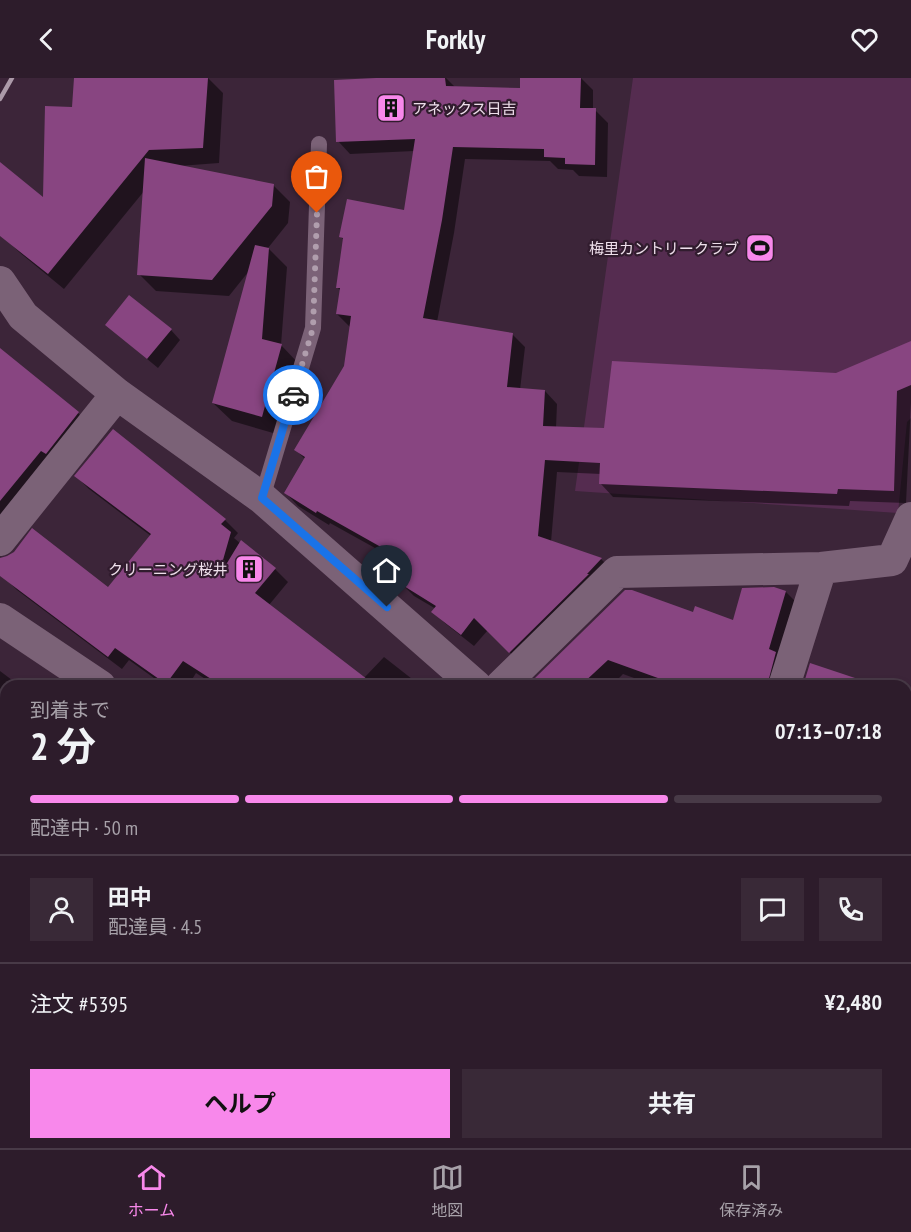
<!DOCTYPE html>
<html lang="ja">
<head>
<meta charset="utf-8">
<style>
	:root { --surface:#2d1c2b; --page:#392937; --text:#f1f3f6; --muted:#a7a1a9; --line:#483a47; --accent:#f888eb }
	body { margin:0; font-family:"PT Sans Narrow","Noto Sans JP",sans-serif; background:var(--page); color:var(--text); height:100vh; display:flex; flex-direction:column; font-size:22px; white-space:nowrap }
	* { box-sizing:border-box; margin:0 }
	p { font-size:20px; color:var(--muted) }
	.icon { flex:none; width:33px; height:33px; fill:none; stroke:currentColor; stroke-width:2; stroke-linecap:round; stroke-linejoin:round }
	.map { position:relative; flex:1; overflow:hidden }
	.sheet { position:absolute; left:0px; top:602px; width:912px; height:470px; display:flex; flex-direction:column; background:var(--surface); border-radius:18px 18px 0 0; box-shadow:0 3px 9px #0003,0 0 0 2px var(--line) }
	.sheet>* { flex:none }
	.pin { position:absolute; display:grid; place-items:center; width:51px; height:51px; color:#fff; margin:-62px -26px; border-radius:50% 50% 50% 0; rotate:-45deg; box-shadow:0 0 6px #0007 }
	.pin .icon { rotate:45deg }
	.courier { position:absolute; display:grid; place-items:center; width:60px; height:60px; margin:-30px; border:4px solid #1a73e8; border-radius:50%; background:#fff; color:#222; box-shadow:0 2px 8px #0007 }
	.headline em { font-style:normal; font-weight:700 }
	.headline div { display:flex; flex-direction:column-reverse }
	.headline { display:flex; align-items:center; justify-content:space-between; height:102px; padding:0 30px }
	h1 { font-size:39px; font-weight:700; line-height:45px }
	.bar { display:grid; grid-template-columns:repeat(4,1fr); gap:9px 6px; align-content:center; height:72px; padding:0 30px }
	.bar i { height:8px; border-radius:4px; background:var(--line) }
	.bar .on { background:var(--accent) }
	.bar p { grid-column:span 4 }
	.line { display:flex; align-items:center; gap:15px; padding:0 30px; border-top:2px solid var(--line) }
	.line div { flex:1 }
	.round { display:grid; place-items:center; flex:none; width:63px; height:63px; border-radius:0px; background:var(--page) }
	.action { display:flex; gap:12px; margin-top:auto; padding:12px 30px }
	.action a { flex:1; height:69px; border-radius:0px; background:var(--accent); color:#111; font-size:24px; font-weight:700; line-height:69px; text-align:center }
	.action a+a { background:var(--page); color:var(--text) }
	header { display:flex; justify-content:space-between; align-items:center; height:78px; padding:0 30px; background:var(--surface); font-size:27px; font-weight:700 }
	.menu { display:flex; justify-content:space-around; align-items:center; height:84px; border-top:2px solid var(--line); background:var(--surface); font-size:16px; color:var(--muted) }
	.menu a { display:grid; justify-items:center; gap:3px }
	.menu .on { color:var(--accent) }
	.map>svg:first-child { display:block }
	.green { fill:#552c50 }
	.shadow { fill:#0007 }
	.building { fill:#884581 }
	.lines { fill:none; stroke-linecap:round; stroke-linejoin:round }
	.service { stroke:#7b6277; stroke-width:16 }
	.minor { stroke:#7b6277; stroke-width:32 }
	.tertiary { stroke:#7b6277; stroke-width:33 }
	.rail { stroke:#ac9aa9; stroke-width:4.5 }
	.done { stroke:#b09ead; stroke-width:6; stroke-dasharray:0 10.8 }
	.route { stroke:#1a73e8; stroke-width:8 }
	.labels { text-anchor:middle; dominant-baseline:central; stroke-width:4.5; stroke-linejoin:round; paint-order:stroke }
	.poi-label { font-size:15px; fill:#eedfeb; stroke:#311c2e; text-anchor:end }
</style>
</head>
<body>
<header><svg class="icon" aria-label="back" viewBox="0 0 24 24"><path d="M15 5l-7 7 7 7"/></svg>Forkly<svg class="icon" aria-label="heart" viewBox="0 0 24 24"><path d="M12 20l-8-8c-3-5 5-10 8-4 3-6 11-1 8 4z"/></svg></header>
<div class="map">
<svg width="911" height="1070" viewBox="0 0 911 1070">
	<rect width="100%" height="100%" fill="#3c2539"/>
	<!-- green -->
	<path class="green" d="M633,0h278v340l-4,4 -9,91 -323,-22z"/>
	<!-- shadow -->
	<path class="shadow" d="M75,0h133l15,15 -4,70 -40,3 94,19 17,17 -2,21 -20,25 19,19 -6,78 18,19 -19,71 -48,-14 -19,-18 36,-132 -20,25 -73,-5 -17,-17 6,-84 -81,99 -45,-37 -16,-16 -3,-17v-36l45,17 28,-92z
		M410,0h36l10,10 65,1 1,-11h59l12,12v20h2l13,13 -1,54 -28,-1 -6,-6 -15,-1 -8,-8 -85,-2 -11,74 -17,89 76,13 12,12 -5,43 25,1 12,13 -1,24 50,2 230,-56 75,-31v60l-5,100 -56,-2 -1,5 -236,-9 -12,-13v-10l-44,-2 -6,70 50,17 12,12 -91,94 -34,-35 -14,16 -28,-22 -13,-12 3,-3 -22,-13 -13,-13 10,-15 -81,-45 -1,2 -31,-19 -12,-13 20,-33 -10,-10 50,-84 4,-39 -13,-13 4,-23 -4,-4 7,-47 -3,-3 64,-25 9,-61 -64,3 -12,-13z
		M171,252l9,10 -22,28 -41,-34z
		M0,272l78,63 15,15 -93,115z
		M76,398l149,44 13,13 -4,5 7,6 1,-2 33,27 13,13 -19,23 95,73 20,-21 37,29h-205l-20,-13 -8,13h-23l-36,-26 -7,9 -105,-79 -13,-13 -4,-15v-3l108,30 43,-53 -62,-47z
		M786,514l15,15 -16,79h-129l-33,-12 -12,12h-67l150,-72 40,8z
		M0,593l20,15h-14v178l-6,-5z
		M906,647l5,1v165l-5,5z
		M906,834h5v56l-5,12z
		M0,948l6,5v63l-6,-5z
		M911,991v79h-39l4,-5h30v-66z
		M68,1065h56l-6,5h-44z
		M173,1065h453l-4,5h-216l-1,-3 -10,3h-227z
		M657,1065h103l8,5h-103z"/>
	<!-- building -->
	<path class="building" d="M74,0h134l-5,70 -54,2 -101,124 -48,-38v-74l43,35 2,-91 27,1z
		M376,0h69l1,8 74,2v-10h61l-1,30h16l-1,57 -30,-1v-6l-21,-1v-8l-91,-2 -11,73 -19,98 90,15 -6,54 38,3 -2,36 61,2 8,-67 224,12 75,-32v44l-14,6 -3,100 -56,-2 -1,5 -238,-10 1,-21 -55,-3 -7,76 64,22 -15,16h2l-80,79 -35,-35 -13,17 -30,-23 5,-6 -37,-23 12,-19 -94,-53 -1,2 -32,-20 21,-36 -11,-7 50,-84 7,-50 -15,-2 4,-26h-4l7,-50 -4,-1 8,-38 57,11 11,-71 -79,3 -2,-62z
		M145,80l129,26 -2,22 -60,74 -75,-5z
		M255,167l14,3 -7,91 20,5 -20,73 -50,-14z
		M129,217l43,34 -25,30 -42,-34z
		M0,270l79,64 -33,42 -5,-3 -41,50z
		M113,351l113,90 -5,5 10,8 -10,35 3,1 17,-28 35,28 -21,25 121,93h-154l-39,-25 -17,23 -51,-36 -7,9 -108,-81v-18l7,-2 7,-4 18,-24 76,59 43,-53 -77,-58z
		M774,509l12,4 -17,58 7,3 -9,34h-87l-72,-26 -28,26h-38l-7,-8 90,-88h7l61,22 2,-6 38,14 9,-32z
		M810,585l51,17 -1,6h-57z"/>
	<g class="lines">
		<!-- service -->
		<path class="service" d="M262,420l51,-170 6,-184
			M390,1065l4,5"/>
		<!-- minor -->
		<path class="minor" d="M0,204l23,34 94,78 145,104 214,188
			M0,462l117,-146
			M0,541l100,67
			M501,608l116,-114 204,-4 71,-8 19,-42
			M784,608l37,-118
			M906,813l5,3
			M801,1065l7,5
			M115,1070l4,-5"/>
		<!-- tertiary -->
		<path class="tertiary" d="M906,935l5,-9
			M835,1070l3,-5"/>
		<!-- rail -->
		<path class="rail" d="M0,21l12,-21"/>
	</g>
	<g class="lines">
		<!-- done -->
		<path class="done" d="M293,317l20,-67 4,-115"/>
		<!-- route -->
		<path class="route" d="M293,317l-31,103 125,109"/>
	</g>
	<!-- icons -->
	<defs>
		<g id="building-square" transform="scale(1.5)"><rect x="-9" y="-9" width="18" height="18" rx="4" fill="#f888eb" stroke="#311c2e"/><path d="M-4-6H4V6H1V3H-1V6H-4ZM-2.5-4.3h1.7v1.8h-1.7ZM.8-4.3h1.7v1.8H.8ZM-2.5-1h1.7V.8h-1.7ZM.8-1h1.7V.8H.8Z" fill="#111"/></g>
		<g id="stadium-square" transform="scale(1.5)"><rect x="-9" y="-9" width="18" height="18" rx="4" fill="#f888eb" stroke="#311c2e"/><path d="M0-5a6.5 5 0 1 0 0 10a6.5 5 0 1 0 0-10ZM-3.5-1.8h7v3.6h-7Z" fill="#111"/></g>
	</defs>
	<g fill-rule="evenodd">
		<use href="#building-square" x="391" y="30"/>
		<use href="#stadium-square" x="760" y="170"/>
		<use href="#building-square" x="249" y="491"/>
	</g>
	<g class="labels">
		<!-- poi labels -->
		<g class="poi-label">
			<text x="412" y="30" text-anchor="start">アネックス日吉</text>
			<text x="739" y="170">梅里カントリークラブ</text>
			<text x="228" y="491">クリーニング桜井</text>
		</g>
	</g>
</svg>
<div class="pin" style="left:317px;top:135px;background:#ea580c"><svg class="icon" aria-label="bag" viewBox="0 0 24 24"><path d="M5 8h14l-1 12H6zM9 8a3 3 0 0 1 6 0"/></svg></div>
<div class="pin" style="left:387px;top:529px;background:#1f2937"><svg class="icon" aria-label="home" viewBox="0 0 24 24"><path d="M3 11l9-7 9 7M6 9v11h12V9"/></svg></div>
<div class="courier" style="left:293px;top:317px"><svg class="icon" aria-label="car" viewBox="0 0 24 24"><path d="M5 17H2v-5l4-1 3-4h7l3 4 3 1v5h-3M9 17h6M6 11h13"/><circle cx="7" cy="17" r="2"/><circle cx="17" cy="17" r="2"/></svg></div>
<section class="sheet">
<div class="headline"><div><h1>2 分</h1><p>到着まで</p></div><em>07:13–07:18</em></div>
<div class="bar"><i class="on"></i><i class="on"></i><i class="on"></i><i></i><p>配達中 · 50 m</p></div>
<div class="line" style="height:108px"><a class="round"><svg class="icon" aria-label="person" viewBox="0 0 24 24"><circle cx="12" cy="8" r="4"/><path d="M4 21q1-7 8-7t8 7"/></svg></a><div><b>田中</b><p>配達員 · 4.5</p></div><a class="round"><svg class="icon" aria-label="chat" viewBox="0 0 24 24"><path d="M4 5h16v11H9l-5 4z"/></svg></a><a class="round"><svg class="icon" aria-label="phone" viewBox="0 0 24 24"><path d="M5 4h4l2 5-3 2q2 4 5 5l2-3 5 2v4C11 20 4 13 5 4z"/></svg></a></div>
<div class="line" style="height:78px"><div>注文 #5395</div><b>¥2,480</b></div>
<div class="action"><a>ヘルプ</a><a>共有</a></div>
</section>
</div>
<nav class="menu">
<a class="on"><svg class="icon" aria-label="home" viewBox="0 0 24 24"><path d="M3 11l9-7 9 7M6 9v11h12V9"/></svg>ホーム</a>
<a><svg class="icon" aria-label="map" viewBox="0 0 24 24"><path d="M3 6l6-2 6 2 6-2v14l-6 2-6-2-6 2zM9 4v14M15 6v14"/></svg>地図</a>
<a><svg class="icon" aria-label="saved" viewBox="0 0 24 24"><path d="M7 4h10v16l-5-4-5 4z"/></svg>保存済み</a>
</nav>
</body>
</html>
